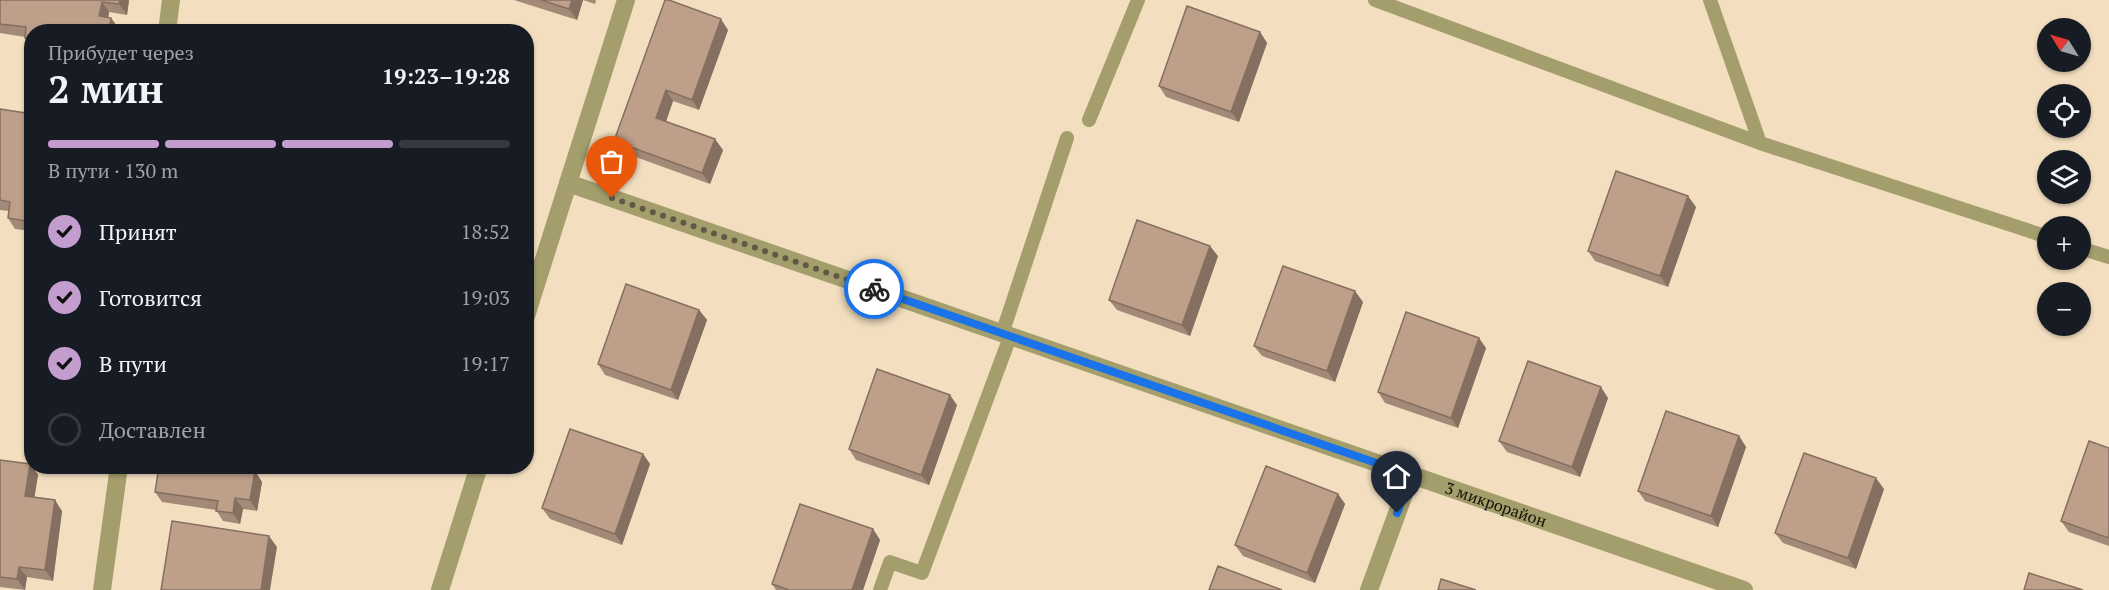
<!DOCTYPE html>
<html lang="ru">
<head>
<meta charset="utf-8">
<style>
	:root { --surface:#171b24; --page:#20242c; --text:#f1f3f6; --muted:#9ea1a6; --line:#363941; --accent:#c49dcf }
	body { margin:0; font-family:"PT Serif",serif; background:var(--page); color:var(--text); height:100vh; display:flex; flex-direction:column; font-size:22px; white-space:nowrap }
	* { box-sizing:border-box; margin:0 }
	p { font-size:20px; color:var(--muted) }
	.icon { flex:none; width:33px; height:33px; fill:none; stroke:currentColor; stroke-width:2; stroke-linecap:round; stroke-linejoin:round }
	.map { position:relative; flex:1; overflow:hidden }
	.drawer { position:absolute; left:24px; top:24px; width:510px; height:450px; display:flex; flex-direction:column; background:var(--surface); border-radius:24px; box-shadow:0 2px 4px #0004 }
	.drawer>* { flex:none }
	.needle { width:39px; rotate:307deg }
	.tools { position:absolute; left:2037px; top:18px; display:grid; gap:12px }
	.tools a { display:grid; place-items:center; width:54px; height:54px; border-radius:50%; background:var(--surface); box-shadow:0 2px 4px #0004; font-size:30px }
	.pin { position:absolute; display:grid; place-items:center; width:51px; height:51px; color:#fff; margin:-62px -26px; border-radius:50% 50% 50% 0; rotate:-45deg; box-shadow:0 0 6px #0007 }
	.pin .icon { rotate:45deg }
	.courier { position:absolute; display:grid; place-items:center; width:60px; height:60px; margin:-30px; border:4px solid #1a73e8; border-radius:50%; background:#fff; color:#222; box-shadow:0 2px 8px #0007 }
	.summary em { font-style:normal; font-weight:600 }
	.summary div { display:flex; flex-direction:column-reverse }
	.summary { display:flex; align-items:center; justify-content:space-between; height:102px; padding:0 24px }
	h1 { font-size:39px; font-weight:600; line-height:45px }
	.bar { display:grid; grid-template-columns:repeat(4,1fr); gap:9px 6px; align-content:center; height:72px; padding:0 24px }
	.bar i { height:8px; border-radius:4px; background:var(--line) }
	.bar .on { background:var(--accent) }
	.bar p { grid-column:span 4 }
	ol { padding:0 24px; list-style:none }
	li { display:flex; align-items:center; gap:18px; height:66px }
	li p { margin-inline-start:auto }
	li .icon { padding:6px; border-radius:50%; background:var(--accent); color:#111; stroke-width:4 }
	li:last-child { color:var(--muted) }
	li i { width:33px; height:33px; border:3px solid var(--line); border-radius:50% }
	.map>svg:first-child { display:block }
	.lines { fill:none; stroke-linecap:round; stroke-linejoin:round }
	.lane { stroke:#a39e6c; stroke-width:14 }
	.street { stroke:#a39e6c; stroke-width:18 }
	.wall { fill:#a38977 }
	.shaded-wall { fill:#856f61 }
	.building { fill:#be9f8a; stroke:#856f61; stroke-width:1.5 }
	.done { stroke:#635846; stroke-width:6; stroke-dasharray:0 10.8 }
	.route { stroke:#1a73e8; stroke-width:8 }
	.labels { text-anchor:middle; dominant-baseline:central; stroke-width:5; stroke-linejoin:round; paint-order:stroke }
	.street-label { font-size:16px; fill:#160f05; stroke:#f3dfc0 }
</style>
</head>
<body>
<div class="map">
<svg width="2109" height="590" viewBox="0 0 2109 590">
	<rect width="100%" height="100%" fill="#f3dfc0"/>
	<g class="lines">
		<!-- lane -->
		<path class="lane" d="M1375,0l385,143 288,94
			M1710,0l50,143
			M1089,120l49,-120
			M2080,248l29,9
			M1002,334l65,-196
			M880,590l10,-28 32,11 88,-236"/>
		<!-- street -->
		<g class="street">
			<path d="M167,32l4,-32"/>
			<path id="s1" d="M568,183l1176,407"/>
			<path d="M526,316l100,-316"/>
			<path d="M102,590l17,-124"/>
			<path d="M440,590l39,-124"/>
			<path d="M1369,590l42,-115"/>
		</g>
	</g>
	<!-- wall -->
	<path class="wall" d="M0,0h129l-2,15 -18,-3 -1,6h3l8,11 -87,3v15l-7,-10 -25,-4z
		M514,0h82l-1,4 -12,-4 -6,20z
		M728,30l-29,80 -26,-9 -7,21 57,28 -13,34 -88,-32 -8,-11z
		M1260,32l7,11 -28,79 -73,-25 -7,-11z
		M0,109l32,5v117l-17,-2 -7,-11 1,-7 -9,-1z
		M1696,207l-28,80 -73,-26 -7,-10z
		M1218,256l-28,80 -73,-26 -8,-10z
		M1363,302l-28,80 -73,-26 -8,-10z
		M699,310l8,10 -29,80 -73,-25 -7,-11z
		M1486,348l-28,80 -73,-25 -7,-11z
		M1608,398l-28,79 -73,-25 -8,-11z
		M957,405l-28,80 -73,-25 -7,-11z
		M1739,436l7,11 -28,80 -73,-26 -7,-10z
		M2109,448v98l-40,-14 -8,-11z
		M643,454l7,10 -28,81 -72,-26 -8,-11z
		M0,460l32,6 6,9 -4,22 28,14 -9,70 -26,-4 -2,13 -25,-3z
		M159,466h86v3l10,2 7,11 -5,29 -14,-2 -3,15 -17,-3 -7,-11 -54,-8 -7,-10z
		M1884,489l-28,80 -73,-26 -8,-10z
		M1338,494l7,10 -30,79 -72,-27 -8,-11z
		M873,529l7,11 -17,50h-87l-4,-6z"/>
	<!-- shaded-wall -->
	<path class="shaded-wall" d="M120,0h9l-2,15 -8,-11z
		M572,0h11l-6,20 -8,-11z
		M102,2l7,10 -2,15 -8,-11z
		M111,18l8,11 -1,3h-9z
		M721,19l7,11 -29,80 -7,-10z
		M1260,32l7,11 -28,79 -8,-10z
		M666,90l7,11 -10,28 -7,-11z
		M715,139l8,11 -13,34 -8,-11z
		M1688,196l8,11 -28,80 -8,-11z
		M1210,246l8,10 -28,80 -8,-11z
		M1355,291l8,11 -28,80 -8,-11z
		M699,310l8,10 -29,80 -7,-10z
		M1479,338l7,10 -28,80 -7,-10z
		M1601,387l7,11 -28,79 -8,-10z
		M950,395l7,10 -28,80 -8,-10z
		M1739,436l7,11 -28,80 -7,-11z
		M643,454l7,10 -28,81 -7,-11z
		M30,464l8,11 -5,32 -8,-11z
		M236,466h9l-2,13 -7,-11z
		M255,471l7,11 -5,29 -7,-11z
		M1876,478l8,11 -28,80 -8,-11z
		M1338,494l7,10 -30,79 -8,-10z
		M235,498l8,11 -3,15 -7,-11z
		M55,500l7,11 -9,70 -8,-11z
		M873,529l7,11 -17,50h-11z
		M269,536l8,11 -7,43h-9z
		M19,567l8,10 -2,13 -8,-11z"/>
	<!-- building -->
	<path class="building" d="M0,0h120l-1,4 -17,-2 -3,14 12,2 -2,14h-77v7l-7,-1 1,-11 -26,-3z
		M541,0h31l-3,9z
		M665,0h4l52,19 -29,81 -26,-10 -10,28 59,21 -13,34 -88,-32z
		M1187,6l73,26 -29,80 -72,-26z
		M0,109l32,5v108l-24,-4 2,-16 -10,-2z
		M1616,171l72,25 -28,80 -72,-25z
		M1137,220l73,26 -28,79 -73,-25z
		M1283,266l72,25 -28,80 -73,-25z
		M626,284l73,26 -28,80 -73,-26z
		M1406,312l73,26 -28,80 -73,-26z
		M1528,361l73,26 -29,80 -73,-26z
		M877,369l73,26 -29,80 -72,-26z
		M1666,411l73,25 -28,80 -73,-25z
		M570,429l73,25 -28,80 -73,-26z
		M2089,441l20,7v90l-48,-17z
		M1804,453l72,25 -28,80 -73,-25z
		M0,460l30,4 -5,32 30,4 -10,70 -26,-3 -2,12 -17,-2z
		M159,466h77v2l19,3 -5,29 -15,-2 -2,15 -17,-2 2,-10 -63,-9z
		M1266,466l72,28 -31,79 -72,-28z
		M800,504l73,25 -21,61h-63l-17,-6z
		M172,521l97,15 -8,54h-100z
		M1218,566l64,24h-73z
		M2029,573l54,17h-59z
		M1441,579l35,11h-38z"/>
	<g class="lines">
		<!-- done -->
		<path class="done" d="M612,198l262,91"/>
		<!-- route -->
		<path class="route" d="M874,289l537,186 -14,38"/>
	</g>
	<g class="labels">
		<!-- street labels -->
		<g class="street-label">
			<text stroke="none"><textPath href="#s1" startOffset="982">3 микрорайон</textPath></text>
		</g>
	</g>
</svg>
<div class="tools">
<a><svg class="needle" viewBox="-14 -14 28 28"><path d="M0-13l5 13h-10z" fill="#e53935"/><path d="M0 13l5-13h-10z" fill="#9ea1a6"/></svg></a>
<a><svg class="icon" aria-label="locate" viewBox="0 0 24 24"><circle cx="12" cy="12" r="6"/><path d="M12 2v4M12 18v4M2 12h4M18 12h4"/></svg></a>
<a><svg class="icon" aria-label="layers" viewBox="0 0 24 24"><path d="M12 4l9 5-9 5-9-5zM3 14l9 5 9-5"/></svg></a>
<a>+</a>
<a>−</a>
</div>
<div class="pin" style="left:612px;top:198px;background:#ea580c"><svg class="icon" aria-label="bag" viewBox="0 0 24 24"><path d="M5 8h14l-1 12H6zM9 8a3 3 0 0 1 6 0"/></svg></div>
<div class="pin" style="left:1397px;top:513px;background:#1f2937"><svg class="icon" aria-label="home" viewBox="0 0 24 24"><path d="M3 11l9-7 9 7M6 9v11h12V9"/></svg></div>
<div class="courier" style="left:874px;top:289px"><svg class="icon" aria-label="bike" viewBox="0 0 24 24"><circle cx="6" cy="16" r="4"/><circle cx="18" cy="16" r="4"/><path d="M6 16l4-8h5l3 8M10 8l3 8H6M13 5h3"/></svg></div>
<section class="drawer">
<div class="summary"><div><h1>2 мин</h1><p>Прибудет через</p></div><em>19:23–19:28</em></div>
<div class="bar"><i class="on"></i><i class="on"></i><i class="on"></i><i></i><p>В пути · 130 m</p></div>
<ol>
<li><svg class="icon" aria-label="check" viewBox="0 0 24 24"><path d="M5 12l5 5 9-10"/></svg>Принят<p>18:52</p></li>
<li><svg class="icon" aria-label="check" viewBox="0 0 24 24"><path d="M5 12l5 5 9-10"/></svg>Готовится<p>19:03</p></li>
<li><svg class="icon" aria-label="check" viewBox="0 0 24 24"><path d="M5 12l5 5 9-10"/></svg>В пути<p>19:17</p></li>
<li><i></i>Доставлен</li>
</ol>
</section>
</div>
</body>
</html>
